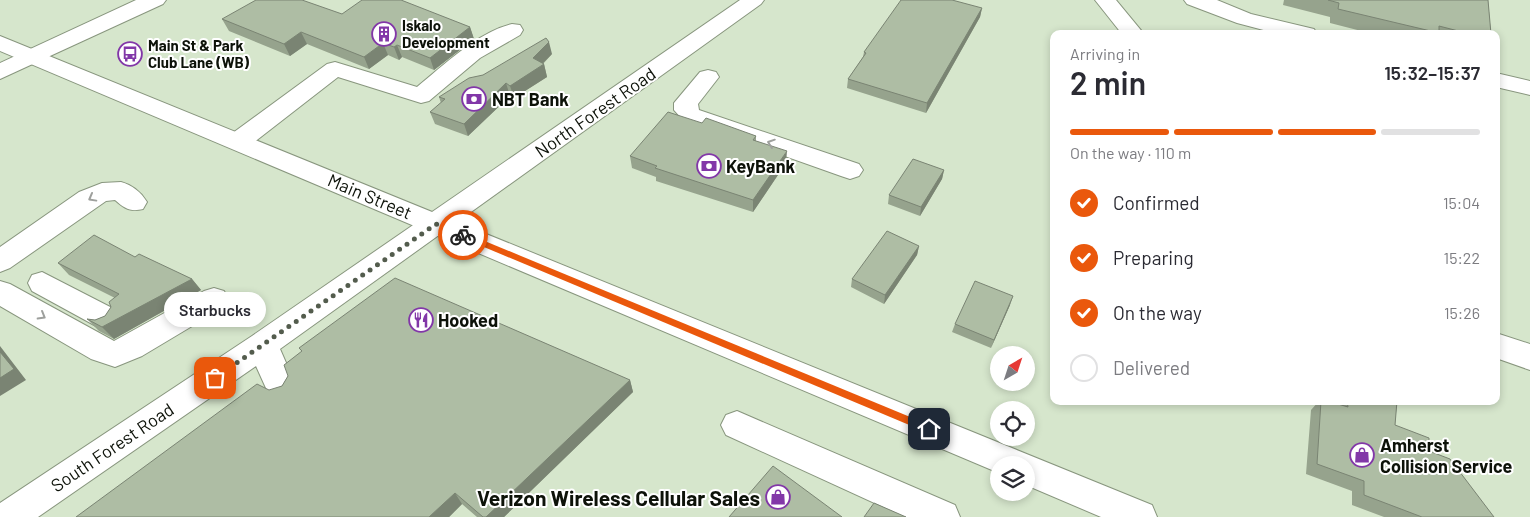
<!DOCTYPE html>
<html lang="en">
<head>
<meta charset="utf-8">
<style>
	:root { --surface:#fff; --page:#f2f2f3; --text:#2b2b33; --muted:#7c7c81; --line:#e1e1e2; --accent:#ea580c }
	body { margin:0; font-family:Barlow,sans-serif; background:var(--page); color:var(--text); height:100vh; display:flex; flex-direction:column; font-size:19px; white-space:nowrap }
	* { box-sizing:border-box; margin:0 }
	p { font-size:16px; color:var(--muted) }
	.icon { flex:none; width:28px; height:28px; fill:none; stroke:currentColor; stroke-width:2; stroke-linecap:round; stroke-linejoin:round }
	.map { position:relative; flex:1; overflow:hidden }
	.side { position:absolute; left:1050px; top:30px; width:450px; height:375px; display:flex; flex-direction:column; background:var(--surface); border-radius:10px; box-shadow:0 2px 8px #0003 }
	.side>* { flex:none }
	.needle { width:32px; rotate:39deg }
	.controls { position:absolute; left:990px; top:346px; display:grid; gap:10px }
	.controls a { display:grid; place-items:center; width:45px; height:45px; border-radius:50%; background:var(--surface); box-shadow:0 2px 8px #0003; font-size:25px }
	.pin { position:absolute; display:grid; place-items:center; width:42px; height:42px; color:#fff; margin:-21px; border-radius:10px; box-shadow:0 2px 8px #0006 }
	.courier { position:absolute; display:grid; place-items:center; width:50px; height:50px; margin:-25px; border:4px solid #ea580c; border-radius:50%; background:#fff; color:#222; box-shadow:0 1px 6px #0007 }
	.bubble { position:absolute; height:35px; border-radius:18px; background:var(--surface); box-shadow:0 2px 8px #0003; font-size:16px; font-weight:600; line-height:35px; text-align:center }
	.overview em { font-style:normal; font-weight:600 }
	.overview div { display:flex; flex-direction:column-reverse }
	.overview { display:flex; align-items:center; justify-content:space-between; height:85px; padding:0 20px }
	h1 { font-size:32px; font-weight:600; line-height:38px }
	.bar { display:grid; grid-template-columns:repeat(4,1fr); gap:8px 5px; align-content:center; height:60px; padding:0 20px }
	.bar i { height:6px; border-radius:4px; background:var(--line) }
	.bar .active { background:var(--accent) }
	.bar p { grid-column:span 4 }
	ol { padding:0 20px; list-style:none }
	li { display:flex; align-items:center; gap:15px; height:55px }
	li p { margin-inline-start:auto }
	li .icon { padding:5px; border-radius:50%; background:var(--accent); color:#fff; stroke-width:4 }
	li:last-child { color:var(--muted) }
	li i { width:28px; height:28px; border:2px solid var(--line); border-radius:50% }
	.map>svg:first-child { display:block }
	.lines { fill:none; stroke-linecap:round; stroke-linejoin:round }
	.minor-casing { stroke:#88967e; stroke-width:2 }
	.major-casing { stroke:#88967e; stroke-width:2 }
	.minor { fill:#fff; fill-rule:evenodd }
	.major { fill:#fff; fill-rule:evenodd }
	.wall { fill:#96a38d }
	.shaded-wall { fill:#7a8473 }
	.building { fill:#aebda4; stroke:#7a8473 }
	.oneway { stroke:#9ea09d }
	.route { fill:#ea580c }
	.done { stroke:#535c4d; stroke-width:5; stroke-dasharray:0 9 }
	.labels { text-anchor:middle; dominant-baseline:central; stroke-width:4; stroke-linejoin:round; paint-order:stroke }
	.far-poi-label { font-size:15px; font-weight:bold; fill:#0d1209; stroke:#fff; text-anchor:start }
	.poi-label { font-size:18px; font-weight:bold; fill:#0d1209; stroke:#fff; text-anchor:start }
	.street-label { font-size:18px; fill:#0d1209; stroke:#fff }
	.near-poi-label { font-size:21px; font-weight:bold; fill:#0d1209; stroke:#fff; text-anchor:end }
</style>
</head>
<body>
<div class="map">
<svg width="1530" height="517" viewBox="0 0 1530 517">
	<rect width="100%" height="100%" fill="#d6e6cc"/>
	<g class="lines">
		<!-- minor casing -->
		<g class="minor-casing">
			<path id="minor" d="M136,0h30l-3,4 -163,75v-16z
				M740,0h24l-3,4 -481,345 17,39 -5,9 -11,4 -11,-4 -14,-31 -218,151h-38v-14l252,-167z
				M1095,0h21l28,34h-22z
				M1184,0h33l34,14 63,15 3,5h-38l-42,-11 -50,-19z
				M512,24l8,1 3,5 -3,5 -40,23 -51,43 -8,2 -83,-26 -90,70 -9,2 -9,-2 -3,-6 3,-6 97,-71 8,-2 82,25c27,-22 61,-55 95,-63z
				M708,70l8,2 3,5 -21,27 1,6 160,54 4,6 -4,6 -9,3 -9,-3 -158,-56 -9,-10v-7l26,-31z
				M1496,73l34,8v14l-34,-8z
				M121,182c11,3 20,10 26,20l-4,7c-12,3 -18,0 -28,-9l-9,1 -96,67 -10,4v-25l79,-55 23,-9z
				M42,272l74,38 5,8 -5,8 -10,4 -10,-4 -64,-35 -4,-8 4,-8z
				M0,281l10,3 104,57 90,-50 10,-3 10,3 4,8 -4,8 -82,49 -27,11 -24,-8 -91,-53z
				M1496,333l34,11v26l-34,-12z
				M737,411l218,94 5,12h-55l-179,-82 -5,-10 5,-10z"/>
		</g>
		<!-- major casing -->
		<g class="major-casing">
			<path id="major" d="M0,36l1152,469 5,12h-56l-75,-32v-20h-27v8l-999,-422z"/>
		</g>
		<!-- minor -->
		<use href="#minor" class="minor"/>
		<!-- major -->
		<use href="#major" class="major"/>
	</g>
	<!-- wall -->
	<path class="wall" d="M1284,0h204l3,34h-118l-43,-11v-6l-47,-12z
		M982,8l-2,9 -54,96 -79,-25 1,-9 15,-22 1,-5z
		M342,14l128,13 4,12 -40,31 -32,-13 -3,3 -11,-5 -19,14 -62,-25 -17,12 -61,-25 -7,-12z
		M552,54l-9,10h1l3,13 -33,21 -4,-2 -42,40 -33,-12 -5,-12 11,-9 -2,-6 44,-22z
		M702,123l54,13v5l30,22 -33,49 -97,-31v-4l-24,-9 -2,-12z
		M944,170l-2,9 -22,37 -32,-12 1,-9z
		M919,246l-2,9 -33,49 -33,-17 1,-8z
		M135,257l57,22 9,11 -87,49 -15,-8 -12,-12 8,1 10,-4 6,-9 4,-9 -46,-23 -11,-12z
		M1010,305l-19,43 -39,-16 3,-8z
		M299,348l331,32 3,12 -129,125h-27l-15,-13 -13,13h-373l206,-131 20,-34z
		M1319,401h9l8,3v-3h61l-2,24 34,26 65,66h-110l-32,-12v-14l-46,-17 5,-64z"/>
	<!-- shaded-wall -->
	<path class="shaded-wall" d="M982,8l-2,9 -54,96 1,-10z
		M470,27l4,12 -40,31 -4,-12z
		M301,32l6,12 -17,12 -6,-12z
		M549,42l3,12 -15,15 7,-5 3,13 -33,21 -4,-12 23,-28z
		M383,43l5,12 -19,14 -5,-12z
		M397,45l5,12 -3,3 -5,-13z
		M506,83l4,13 -42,40 -4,-12z
		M787,151l-1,12 -33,49v-12z
		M944,170l-2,9 -22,37 1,-9z
		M919,246l-2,9 -33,49 1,-9z
		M192,279l9,11 -87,49 -12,-12z
		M1013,296l-3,9 -19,43 3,-8z
		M0,346l26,34 -26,16z
		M630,380l3,12 -129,125h-18z
		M455,493l7,11 -13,13h-20z"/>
	<!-- building -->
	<path class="building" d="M256,0h46l40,14 20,-14h39l69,27 -40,31 -33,-13 -3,2 -11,-4 -19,14 -63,-25 -17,12 -62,-25z
		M901,0h51l30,8 -55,95 -79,-24 18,-26 -2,-1z
		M1328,0h160l3,34h-21l-31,-8v7l-101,-24 1,-6z
		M546,38l3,4 -16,16 11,6 -34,22 -4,-3 -42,41 -34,-12 15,-13 -6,-2 30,-19 14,-3z
		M668,112l34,11 4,-5 50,18 -3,4 34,11 -34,49 -98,-32 2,-2 -27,-10z
		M913,159l31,11 -23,37 -32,-12z
		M887,231l32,15 -34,49 -33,-16z
		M94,235l41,22 4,-3 53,25 -90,48 -15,-8 8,1 10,-4 6,-9 -2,-5 10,-8 -61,-31z
		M395,278l235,102 -144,137h-3l-28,-24 -26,24h-353l181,-133 12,6 13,-4 6,-10 -4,-11 18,-14 -3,-3z
		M975,281l38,15 -19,44 -39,-16z
		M0,352l14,17 -14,9z
		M1321,401h7l20,6 -1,-6h50l-2,24 34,13v13l21,8 44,58h-72l-58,-22v-14l-47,-17z
		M773,466l69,51h-113z
		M874,503l32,14h-42z"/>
	<!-- one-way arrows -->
	<defs><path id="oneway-chevron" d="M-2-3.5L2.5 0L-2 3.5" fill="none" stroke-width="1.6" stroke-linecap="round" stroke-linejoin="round" transform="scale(1.25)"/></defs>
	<g class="oneway">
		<use href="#oneway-chevron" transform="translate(771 143) rotate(-161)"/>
		<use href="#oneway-chevron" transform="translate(92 198) rotate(151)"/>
		<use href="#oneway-chevron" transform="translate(42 316) rotate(30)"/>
	</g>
	<!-- route -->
	<path class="route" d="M463,232l469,194 2,3 -2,3h-6l-466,-195v-4z"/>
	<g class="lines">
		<!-- done -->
		<path class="done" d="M215,378l221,-154 27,11"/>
	</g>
	<!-- icons -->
	<defs>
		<g id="building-ring" transform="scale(1.25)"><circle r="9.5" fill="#fff" stroke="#8237a8" stroke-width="1.5"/><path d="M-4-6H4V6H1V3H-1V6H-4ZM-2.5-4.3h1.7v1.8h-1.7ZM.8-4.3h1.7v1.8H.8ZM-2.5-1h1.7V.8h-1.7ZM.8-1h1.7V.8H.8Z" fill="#8237a8"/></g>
		<g id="bus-ring" transform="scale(1.25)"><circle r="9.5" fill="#fff" stroke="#8237a8" stroke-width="1.5"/><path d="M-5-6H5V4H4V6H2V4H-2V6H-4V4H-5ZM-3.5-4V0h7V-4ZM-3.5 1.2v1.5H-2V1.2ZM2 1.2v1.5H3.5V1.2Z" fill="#8237a8"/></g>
		<g id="bank-ring" transform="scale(1.25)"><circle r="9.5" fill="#fff" stroke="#8237a8" stroke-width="1.5"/><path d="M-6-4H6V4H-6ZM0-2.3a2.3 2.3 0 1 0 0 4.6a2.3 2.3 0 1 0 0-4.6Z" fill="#8237a8"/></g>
		<g id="restaurant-ring" transform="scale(1.25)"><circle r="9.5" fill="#fff" stroke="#8237a8" stroke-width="1.5"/><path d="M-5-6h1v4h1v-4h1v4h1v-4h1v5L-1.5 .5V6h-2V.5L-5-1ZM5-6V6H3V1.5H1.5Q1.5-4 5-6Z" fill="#8237a8"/></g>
		<g id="shop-ring" transform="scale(1.25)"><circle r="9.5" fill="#fff" stroke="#8237a8" stroke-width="1.5"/><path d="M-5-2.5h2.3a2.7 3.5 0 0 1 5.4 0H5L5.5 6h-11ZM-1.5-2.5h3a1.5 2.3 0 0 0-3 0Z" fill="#8237a8"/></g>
	</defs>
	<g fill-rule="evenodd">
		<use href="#building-ring" x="384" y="34"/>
		<use href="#bus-ring" x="130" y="54"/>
		<use href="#bank-ring" x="474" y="99"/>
		<use href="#bank-ring" x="709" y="166"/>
		<use href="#restaurant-ring" x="421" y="320"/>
		<use href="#shop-ring" x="1362" y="455"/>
		<use href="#shop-ring" x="778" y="497"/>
	</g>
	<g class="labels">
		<!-- far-poi labels -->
		<g class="far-poi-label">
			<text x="402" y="25">Iskalo<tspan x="402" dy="17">Development</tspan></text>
			<text x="148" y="45">Main St &amp; Park<tspan x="148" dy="17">Club Lane (WB)</tspan></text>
		</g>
		<!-- poi labels -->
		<g class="poi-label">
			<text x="492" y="99">NBT Bank</text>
			<text x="726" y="166">KeyBank</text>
			<text x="438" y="320">Hooked</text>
			<text x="1380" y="445">Amherst<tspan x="1380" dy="21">Collision Service</tspan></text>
		</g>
		<!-- street labels -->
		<g class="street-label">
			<text transform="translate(595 112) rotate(-35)">North Forest Road</text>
			<text transform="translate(370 196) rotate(23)">Main Street</text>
			<text transform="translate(112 447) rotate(-34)">South Forest Road</text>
		</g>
		<!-- near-poi labels -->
		<g class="near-poi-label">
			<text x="760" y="497">Verizon Wireless Cellular Sales</text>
		</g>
	</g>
</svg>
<div class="controls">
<a><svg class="needle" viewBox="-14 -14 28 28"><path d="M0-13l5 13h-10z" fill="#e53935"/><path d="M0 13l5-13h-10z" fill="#7c7c81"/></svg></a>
<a><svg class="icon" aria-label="locate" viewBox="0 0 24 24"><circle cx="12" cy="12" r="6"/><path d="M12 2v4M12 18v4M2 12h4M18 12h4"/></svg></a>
<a><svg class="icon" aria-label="layers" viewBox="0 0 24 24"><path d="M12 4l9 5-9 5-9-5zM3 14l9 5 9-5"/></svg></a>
</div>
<div class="pin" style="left:215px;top:378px;background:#ea580c"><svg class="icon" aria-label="bag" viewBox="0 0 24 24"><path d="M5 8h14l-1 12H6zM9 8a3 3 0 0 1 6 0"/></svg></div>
<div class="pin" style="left:929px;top:429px;background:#1f2937"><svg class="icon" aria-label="home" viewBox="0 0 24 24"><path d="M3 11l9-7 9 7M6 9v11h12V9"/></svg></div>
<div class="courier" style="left:463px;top:235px"><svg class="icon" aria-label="bike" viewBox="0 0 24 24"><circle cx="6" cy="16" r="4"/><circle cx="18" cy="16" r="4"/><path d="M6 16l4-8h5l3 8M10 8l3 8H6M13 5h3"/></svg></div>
<div class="bubble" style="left:164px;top:292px;width:102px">Starbucks</div>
<section class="side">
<div class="overview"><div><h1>2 min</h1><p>Arriving in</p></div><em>15:32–15:37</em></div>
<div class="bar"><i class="active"></i><i class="active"></i><i class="active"></i><i></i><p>On the way · 110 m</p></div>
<ol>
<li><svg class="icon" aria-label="check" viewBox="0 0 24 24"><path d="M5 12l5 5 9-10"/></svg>Confirmed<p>15:04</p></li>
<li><svg class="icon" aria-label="check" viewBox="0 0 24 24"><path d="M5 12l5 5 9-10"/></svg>Preparing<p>15:22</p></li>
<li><svg class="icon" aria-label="check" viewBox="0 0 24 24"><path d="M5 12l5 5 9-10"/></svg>On the way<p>15:26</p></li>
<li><i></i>Delivered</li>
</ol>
</section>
</div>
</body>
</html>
